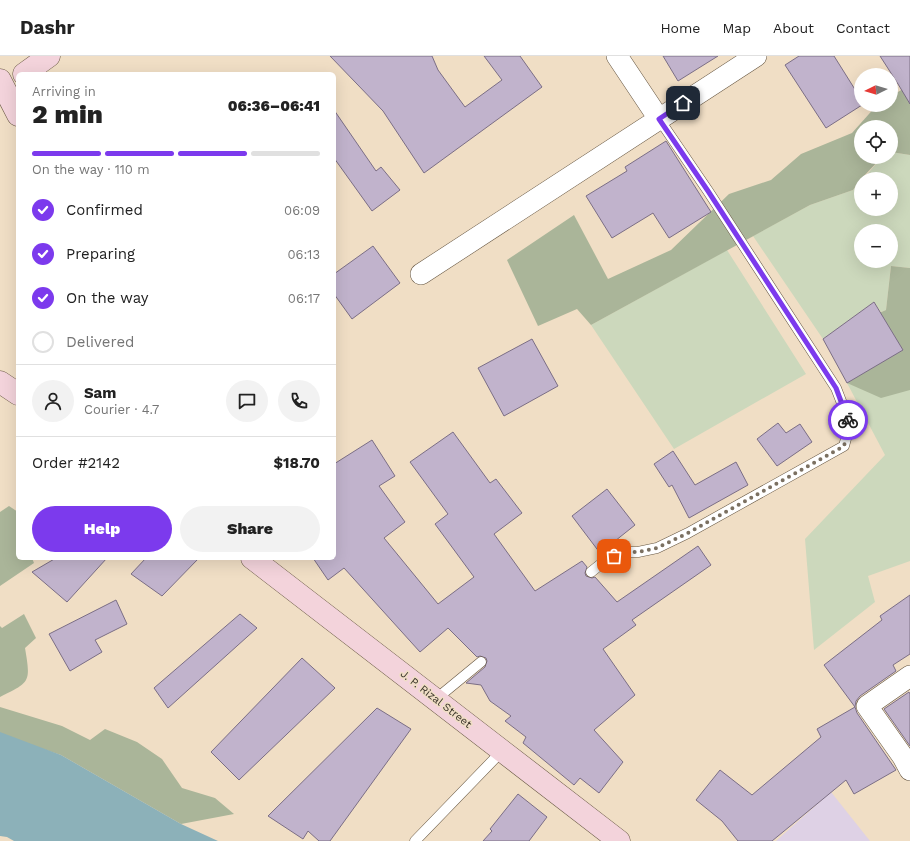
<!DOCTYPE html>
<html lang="en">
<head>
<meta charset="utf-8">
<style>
	:root { --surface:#fff; --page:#f2f2f2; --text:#222; --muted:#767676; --line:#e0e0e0; --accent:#7c3aed }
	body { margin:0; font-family:"Work Sans",sans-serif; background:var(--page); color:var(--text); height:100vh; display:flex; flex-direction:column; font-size:15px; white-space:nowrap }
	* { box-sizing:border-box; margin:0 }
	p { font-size:13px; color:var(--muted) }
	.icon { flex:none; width:22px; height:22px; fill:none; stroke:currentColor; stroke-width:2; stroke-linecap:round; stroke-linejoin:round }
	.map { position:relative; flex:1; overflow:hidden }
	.panel { position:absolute; left:16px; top:16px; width:320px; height:488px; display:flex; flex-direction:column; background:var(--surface); border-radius:6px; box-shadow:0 4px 16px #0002 }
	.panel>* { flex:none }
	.needle { width:26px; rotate:265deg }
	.fabs { position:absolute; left:854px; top:12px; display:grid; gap:8px }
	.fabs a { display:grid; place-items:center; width:44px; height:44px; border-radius:50%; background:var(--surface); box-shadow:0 4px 16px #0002; font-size:20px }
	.pin { position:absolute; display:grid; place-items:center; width:34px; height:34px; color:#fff; margin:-17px; border-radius:8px; box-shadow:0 2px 6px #0006 }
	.courier { position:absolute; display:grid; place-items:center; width:40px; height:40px; margin:-20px; border:3px solid #7c3aed; border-radius:50%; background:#fff; color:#222; box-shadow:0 1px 5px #0007 }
	.headline em { font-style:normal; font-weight:800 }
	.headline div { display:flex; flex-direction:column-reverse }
	.headline { display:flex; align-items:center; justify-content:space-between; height:68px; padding:0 16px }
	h1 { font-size:26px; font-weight:800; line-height:30px }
	.bar { display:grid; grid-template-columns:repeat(4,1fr); gap:6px 4px; align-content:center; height:48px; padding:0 16px }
	.bar i { height:5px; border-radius:3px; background:var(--line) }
	.bar .current { background:var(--accent) }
	.bar p { grid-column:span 4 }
	.line { display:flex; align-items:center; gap:10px; padding:0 16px; border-top:1px solid var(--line) }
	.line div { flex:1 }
	.round { display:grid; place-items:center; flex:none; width:42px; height:42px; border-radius:21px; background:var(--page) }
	ol { padding:0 16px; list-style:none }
	li { display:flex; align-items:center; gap:12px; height:44px }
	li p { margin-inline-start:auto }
	li .icon { padding:4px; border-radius:50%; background:var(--accent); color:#fff; stroke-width:4 }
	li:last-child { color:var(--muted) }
	li i { width:22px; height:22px; border:2px solid var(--line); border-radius:50% }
	.action { display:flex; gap:8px; margin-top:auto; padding:8px 16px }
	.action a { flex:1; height:46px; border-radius:24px; background:var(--accent); color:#fff; font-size:16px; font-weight:800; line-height:46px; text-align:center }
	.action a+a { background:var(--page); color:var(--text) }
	header { display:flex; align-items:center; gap:24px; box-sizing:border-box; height:56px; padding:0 20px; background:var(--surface); border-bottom:1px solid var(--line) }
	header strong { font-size:19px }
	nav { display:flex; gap:22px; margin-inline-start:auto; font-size:14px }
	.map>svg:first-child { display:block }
	.commercial { fill:#ded1e5 }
	.green { fill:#ccd8bc; fill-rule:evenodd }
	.forest { fill:#aab599 }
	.water { fill:#8cb1b9 }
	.building { fill:#c1b3cc; stroke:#7b6e85 }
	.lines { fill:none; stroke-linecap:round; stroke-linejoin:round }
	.service-casing { stroke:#655540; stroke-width:11 }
	.minor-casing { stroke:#655540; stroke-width:22 }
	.secondary-casing { stroke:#655540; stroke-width:23 }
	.service { stroke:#fff; stroke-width:10 }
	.minor { stroke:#fff; stroke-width:21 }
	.secondary { stroke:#f3d3db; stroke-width:22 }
	.done { stroke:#7b7061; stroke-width:4; stroke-dasharray:0 7.2 }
	.route { stroke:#7c3aed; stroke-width:5 }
	.labels { text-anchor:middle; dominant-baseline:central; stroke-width:3; stroke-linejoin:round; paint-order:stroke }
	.street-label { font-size:11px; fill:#3c352b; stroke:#f0dec5 }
</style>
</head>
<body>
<header>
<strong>Dashr</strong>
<nav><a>Home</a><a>Map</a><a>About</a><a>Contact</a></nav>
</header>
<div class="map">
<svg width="910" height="785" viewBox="0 0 910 785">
	<rect width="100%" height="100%" fill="#f0dec5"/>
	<!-- commercial -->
	<path class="commercial" d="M831,736l39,49h-94z"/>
	<!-- green -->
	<path class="green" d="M891,96l19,3v113l-19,-2 -5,44 -5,2 -7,-10 -51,37 -70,-103 57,-31 43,-15 8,-9v28h30v-30h-28l19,-22h9zM861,175h30v30h-30z
		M727,194l79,124 -132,75 -83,-124z
		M910,290v215l-42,15 7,26 -61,48 -9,-111 80,-84 -38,-72z"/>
	<!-- forest -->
	<path class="forest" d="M910,29v70l-19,-3v-25h-30v30h21l-21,22 -8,11 -43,15 -219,120 -14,-16 -39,17 -31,-66 67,-45 34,64 63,-29 58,-56 42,-14 30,-26 51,-21 25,-28h14v-9z
		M891,210l19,2v122l-29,8 -34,-15 4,-58 35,-15z
		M9,450l9,6v46h14l2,5 -34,23v-74z
		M24,558l12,24 -11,10c6,35 5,34 -25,49v-71l2,2z
		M0,651l62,19 28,14 15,-11 32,13 25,17 20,29 33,10 19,16 -53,10 -120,-69 -61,-20z"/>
	<!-- water -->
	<path class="water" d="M0,676l61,23 120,69 37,17h-204l-7,-4 -7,-1z"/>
	<!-- building -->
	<path class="building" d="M330,0h102l6,14 27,37 37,-27 -18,-24h36l22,31 -118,86 -41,-62z
		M663,0h55l-40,25z
		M799,0h35l27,43v6h1l-36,23 -41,-63z
		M880,0h30v48l-12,-20z
		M334,54l42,61 5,-4 19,23 -28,21 -38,-53z
		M666,85l45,71 -42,26 -16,-25 -41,25 -26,-42 41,-25 -2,-4z
		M373,190l27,37 -48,36 -18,-25v-20z
		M874,246l29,48 -56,33 -24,-44z
		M532,283l26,47 -54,30 -26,-48z
		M778,367l8,10 14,-9 12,18 -35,24 -20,-27z
		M453,376l37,51 6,-4 26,34 -28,21 41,57 47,-30 5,6 -2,6 1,3 6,2 3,-1 22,25 81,-56 13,19 -79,55 4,5 -33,24 32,46 -41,35 29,32 -24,31 -19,-15 -6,7 -51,-42 3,-6 -21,-16 6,-5 -21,-15 -9,-16 -15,-2 19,-16 2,-6 -1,-3 -6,-2 -3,1 -29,-29 -28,24 -76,-84 -16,12 -15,-22h21v-94l38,-24 23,36 -16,10 26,36 -21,16 54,66 36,-27 -39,-53 13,-10 -38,-52z
		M673,395l22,34 41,-23 12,23 -59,33 -17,-33 -3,2 -15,-23z
		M607,433l28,36 -35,28 -28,-37z
		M56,502h51l-40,44 -35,-30z
		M146,502h53l-37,38 -31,-22z
		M910,539v59l-17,11 3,6 -36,25 -4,5 -1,6 2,6 39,57 -42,24 -8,-14 -74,61h-34l-16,-20 -26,-21 24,-30 32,25 69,-58 -4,-8 38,-22 -31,-42 58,-45 -2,-4z
		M116,544l11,24 -32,16 7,12 -32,19 -21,-37z
		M240,558l17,14 -89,80 -14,-20z
		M302,602l33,30 -96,92 -28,-28z
		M909,636l1,2v52l-26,-37z
		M377,652l34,21 -81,112h-11l-11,-10 -5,8 -35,-23z
		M518,738l29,23 -18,24h-46l9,-10 -2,-2z"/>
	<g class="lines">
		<!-- service casing -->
		<g class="service-casing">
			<path id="service" d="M591,516l15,-12 16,-8h16l19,-4 31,-15 156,-87 6,-22 -14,-36 -128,-197 -49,-72
				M436,643l45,-37
				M415,785l87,-90"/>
		</g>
		<!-- minor casing -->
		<g class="minor-casing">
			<path id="minor" d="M617,0l42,63
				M421,218l335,-218
				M910,620l-43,30 36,51 7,13"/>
		</g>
		<!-- secondary casing -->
		<g class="secondary-casing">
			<path id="secondary" d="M24,18l25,-18
				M0,24l18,35
				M0,326l18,12
				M252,502l367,283"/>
		</g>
		<!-- service -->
		<use href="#service" class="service"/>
		<!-- minor -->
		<use href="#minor" class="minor"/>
		<!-- secondary -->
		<use href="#secondary" class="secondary"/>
	</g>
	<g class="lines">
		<!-- done -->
		<path class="done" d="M614,500l8,-4h16l19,-4 31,-15 156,-87 6,-22 -2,-4"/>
		<!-- route -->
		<path class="route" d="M683,47l-24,16 49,72 128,197 12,32"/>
	</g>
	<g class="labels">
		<!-- street labels -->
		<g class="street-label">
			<text transform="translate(436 643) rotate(38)">J. P. Rizal Street</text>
		</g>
	</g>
</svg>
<div class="fabs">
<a><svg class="needle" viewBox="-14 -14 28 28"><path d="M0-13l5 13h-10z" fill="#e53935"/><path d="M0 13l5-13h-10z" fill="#767676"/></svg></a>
<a><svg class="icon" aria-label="locate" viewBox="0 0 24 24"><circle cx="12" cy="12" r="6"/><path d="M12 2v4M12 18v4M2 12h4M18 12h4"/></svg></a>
<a>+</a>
<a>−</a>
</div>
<div class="pin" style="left:614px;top:500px;background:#ea580c"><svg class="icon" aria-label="bag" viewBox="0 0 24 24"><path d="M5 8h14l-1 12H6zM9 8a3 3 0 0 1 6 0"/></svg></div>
<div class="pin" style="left:683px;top:47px;background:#1f2937"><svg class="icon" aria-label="home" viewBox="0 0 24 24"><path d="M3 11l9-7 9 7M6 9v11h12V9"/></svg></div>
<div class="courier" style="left:848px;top:364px"><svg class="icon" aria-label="bike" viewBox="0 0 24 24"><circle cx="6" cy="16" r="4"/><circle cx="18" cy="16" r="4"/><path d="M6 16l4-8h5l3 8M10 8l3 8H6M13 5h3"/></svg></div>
<section class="panel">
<div class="headline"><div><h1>2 min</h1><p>Arriving in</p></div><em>06:36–06:41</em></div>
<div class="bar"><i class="current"></i><i class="current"></i><i class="current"></i><i></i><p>On the way · 110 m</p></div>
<ol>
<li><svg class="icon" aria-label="check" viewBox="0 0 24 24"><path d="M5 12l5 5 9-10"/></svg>Confirmed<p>06:09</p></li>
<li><svg class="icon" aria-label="check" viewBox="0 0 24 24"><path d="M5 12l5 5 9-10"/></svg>Preparing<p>06:13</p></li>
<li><svg class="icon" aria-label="check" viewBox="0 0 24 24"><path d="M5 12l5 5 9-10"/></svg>On the way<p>06:17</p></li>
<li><i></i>Delivered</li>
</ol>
<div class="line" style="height:72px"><a class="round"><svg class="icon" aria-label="person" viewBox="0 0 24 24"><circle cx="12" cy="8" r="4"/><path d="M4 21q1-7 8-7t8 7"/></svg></a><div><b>Sam</b><p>Courier · 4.7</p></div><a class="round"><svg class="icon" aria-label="chat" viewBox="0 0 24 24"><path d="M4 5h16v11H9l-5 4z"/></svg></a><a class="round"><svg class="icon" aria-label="phone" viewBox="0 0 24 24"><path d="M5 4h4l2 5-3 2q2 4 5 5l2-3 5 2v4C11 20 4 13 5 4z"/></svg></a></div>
<div class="line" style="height:52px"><div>Order #2142</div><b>$18.70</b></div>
<div class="action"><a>Help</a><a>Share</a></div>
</section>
</div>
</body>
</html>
